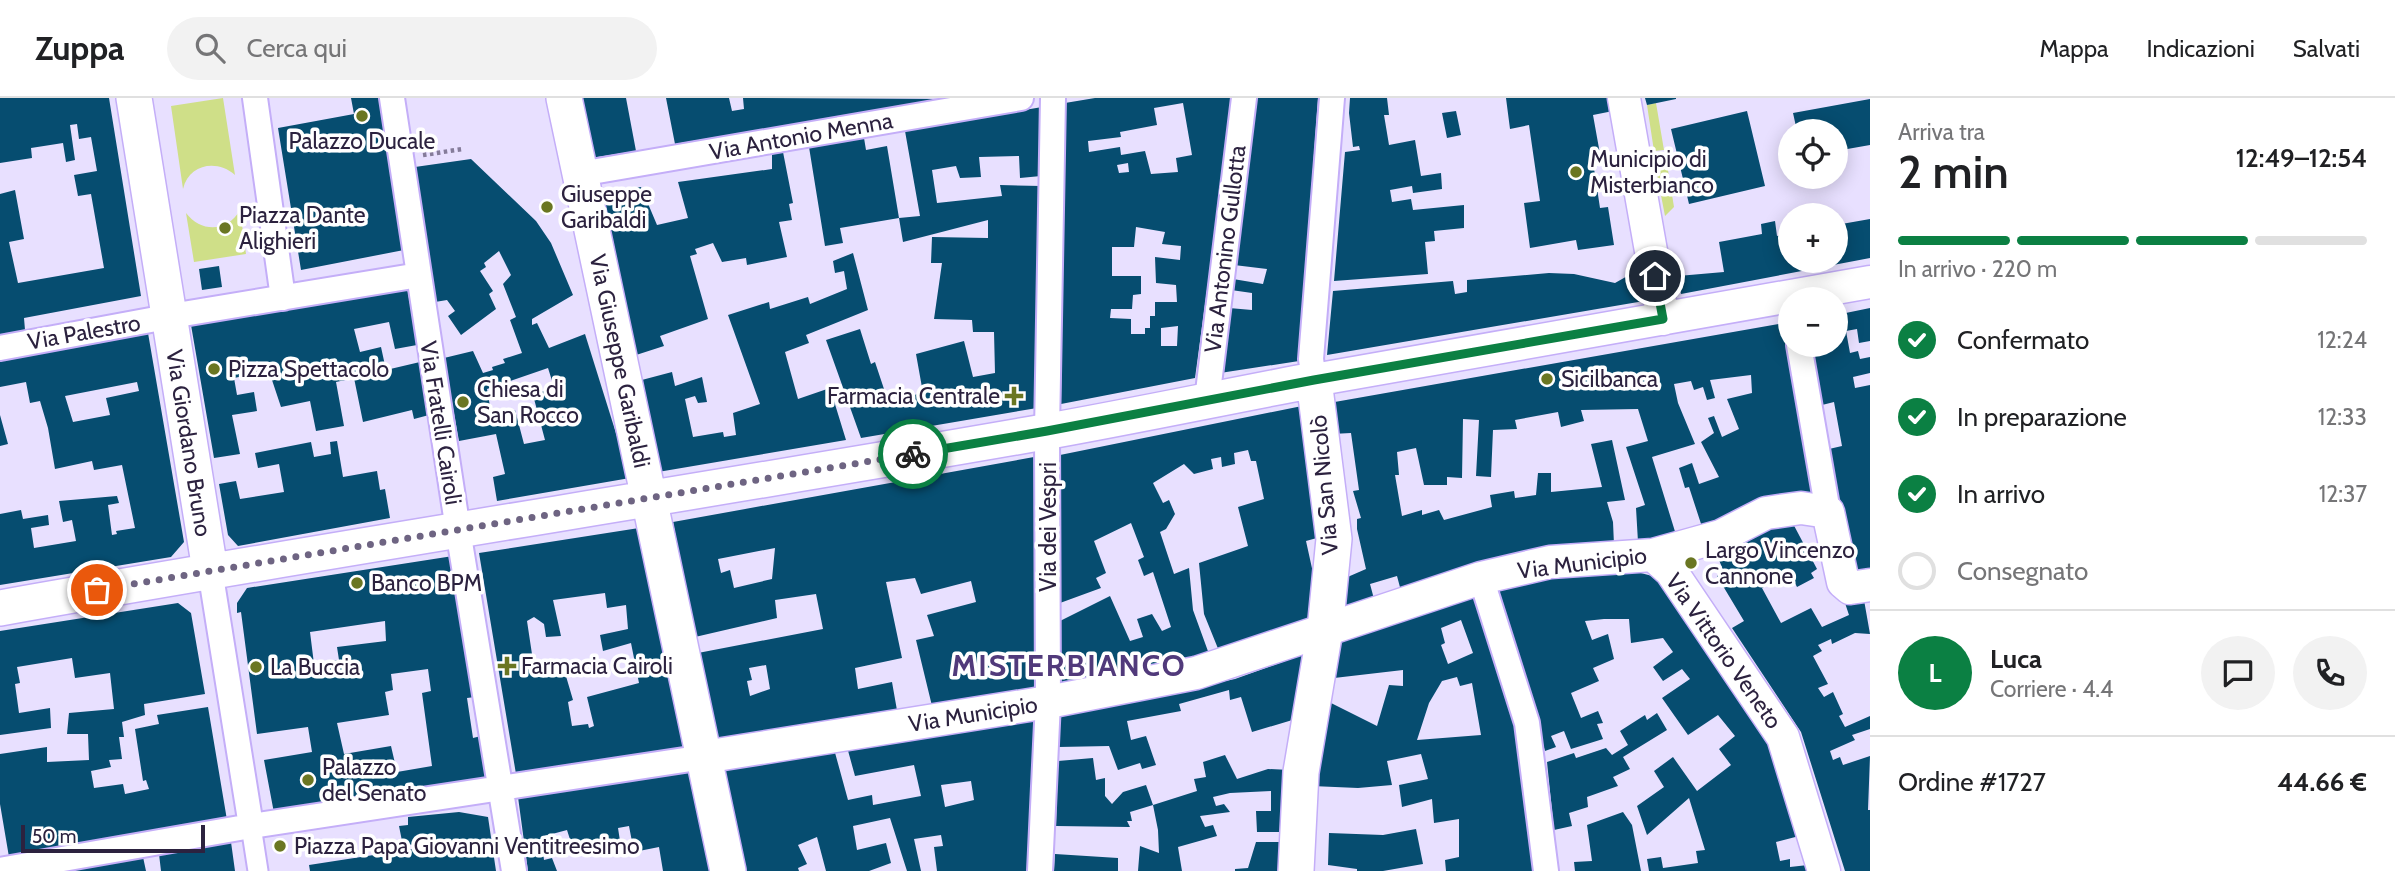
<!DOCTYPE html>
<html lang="it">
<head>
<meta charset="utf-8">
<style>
	:root { --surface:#fff; --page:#f2f2f2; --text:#202124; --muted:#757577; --line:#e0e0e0; --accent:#0b8043 }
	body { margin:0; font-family:Cabin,sans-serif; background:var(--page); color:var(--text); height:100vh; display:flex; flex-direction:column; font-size:26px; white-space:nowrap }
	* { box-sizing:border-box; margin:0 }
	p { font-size:23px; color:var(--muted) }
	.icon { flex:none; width:38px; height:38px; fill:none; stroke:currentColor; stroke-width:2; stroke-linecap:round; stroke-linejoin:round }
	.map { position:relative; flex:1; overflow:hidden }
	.sheet { display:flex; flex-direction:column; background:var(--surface); width:525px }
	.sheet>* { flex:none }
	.tools { position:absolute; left:1778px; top:21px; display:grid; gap:14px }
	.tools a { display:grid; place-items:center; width:70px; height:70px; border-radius:50%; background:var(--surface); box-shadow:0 4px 18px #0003; font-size:35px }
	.scale { position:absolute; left:21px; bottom:18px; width:184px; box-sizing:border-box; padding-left:7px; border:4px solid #2c223f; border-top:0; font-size:19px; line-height:24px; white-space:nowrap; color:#2c223f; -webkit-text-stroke:5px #fff; paint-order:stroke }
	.pin { position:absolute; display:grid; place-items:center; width:60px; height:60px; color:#fff; margin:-30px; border:4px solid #fff; border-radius:50%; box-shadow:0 2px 7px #0007 }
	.courier { position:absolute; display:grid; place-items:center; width:70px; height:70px; margin:-35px; border:5px solid #0b8043; border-radius:50%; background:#fff; color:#222; box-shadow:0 2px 9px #0007 }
	.summary em { font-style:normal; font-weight:600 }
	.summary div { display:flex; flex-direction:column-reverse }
	.summary { display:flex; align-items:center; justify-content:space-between; height:119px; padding:0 28px }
	h1 { font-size:46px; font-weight:600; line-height:52px }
	.bar { display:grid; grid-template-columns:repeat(4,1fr); gap:10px 7px; align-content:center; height:84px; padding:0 28px }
	.bar i { height:9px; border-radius:5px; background:var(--line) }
	.bar .on { background:var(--accent) }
	.bar p { grid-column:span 4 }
	.line { display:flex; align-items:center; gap:18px; padding:0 28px; border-top:2px solid var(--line) }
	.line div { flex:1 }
	.round { display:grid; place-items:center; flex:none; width:74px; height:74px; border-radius:37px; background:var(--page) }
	ol { padding:0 28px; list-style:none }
	li { display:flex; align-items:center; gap:21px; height:77px }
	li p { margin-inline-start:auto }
	li .icon { padding:7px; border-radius:50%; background:var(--accent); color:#fff; stroke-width:4 }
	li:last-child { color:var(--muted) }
	li i { width:38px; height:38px; border:4px solid var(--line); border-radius:50% }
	header { display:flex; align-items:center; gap:42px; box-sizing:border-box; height:98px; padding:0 35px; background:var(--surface); border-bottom:2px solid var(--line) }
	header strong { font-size:33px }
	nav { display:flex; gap:38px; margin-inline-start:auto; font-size:24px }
	.search { width:490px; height:63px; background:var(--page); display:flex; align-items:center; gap:18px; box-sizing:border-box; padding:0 24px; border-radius:38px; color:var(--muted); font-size:26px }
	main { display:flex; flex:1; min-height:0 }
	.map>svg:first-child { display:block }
	.green { fill:#cfdf88 }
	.building { fill:#064d70; fill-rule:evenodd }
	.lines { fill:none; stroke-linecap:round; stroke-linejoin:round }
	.pedestrian-casing { stroke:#c4aef8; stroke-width:23 }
	.minor-casing { stroke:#c4aef8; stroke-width:28 }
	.tertiary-casing { stroke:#c4aef8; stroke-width:35 }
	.secondary-casing { stroke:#c4aef8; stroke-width:38 }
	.path { stroke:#857c9a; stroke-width:4.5; stroke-dasharray:3.5 3.5; stroke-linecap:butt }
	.pedestrian { stroke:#fff; stroke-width:19 }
	.minor { stroke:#fff; stroke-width:24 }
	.tertiary { stroke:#fff; stroke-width:32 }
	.secondary { stroke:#fff; stroke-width:35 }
	.done { stroke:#6e6482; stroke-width:7; stroke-dasharray:0 12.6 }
	.route { stroke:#0b8043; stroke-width:9 }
	.poi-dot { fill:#6a7622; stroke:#fff; stroke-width:2.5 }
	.labels { text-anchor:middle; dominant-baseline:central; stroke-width:7; stroke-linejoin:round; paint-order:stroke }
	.street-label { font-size:23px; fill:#2c223f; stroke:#fff }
	.poi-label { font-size:23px; fill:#2c223f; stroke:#fff; text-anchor:start }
	.district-label { font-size:30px; font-weight:bold; letter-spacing:2px; fill:#513a7b; stroke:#fff }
</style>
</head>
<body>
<header>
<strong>Zuppa</strong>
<div class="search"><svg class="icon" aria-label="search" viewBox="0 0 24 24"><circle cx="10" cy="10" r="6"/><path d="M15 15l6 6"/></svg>Cerca qui</div>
<nav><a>Mappa</a><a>Indicazioni</a><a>Salvati</a></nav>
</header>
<main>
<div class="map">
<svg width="1870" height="773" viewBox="0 0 1870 773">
	<rect width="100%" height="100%" fill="#e8e0ff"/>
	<!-- green -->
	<path class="green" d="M223,0l12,77c-18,-16 -46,-11 -52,14l-12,-83z
		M1656,5l8,47 -10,1 -7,-46z
		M1666,60l8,49 -9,9 -11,-57z
		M240,112l6,44 -52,8 -8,-49c15,20 42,19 54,-3z"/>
	<!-- building -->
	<path class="building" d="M0,0h109l32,198 -117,22 1,12 -25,5v-141l15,-4 9,49 -15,3 9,41 86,-15 -13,-74 -13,2 -4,-21 23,-4 -6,-34 -12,2 -2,-15 -7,1 5,35 -9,2 -3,-19 -32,5 1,10 -32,5z
		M351,0h29l24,152 -103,20 -23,-142 76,-14z
		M579,0h47l10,53 -45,7z
		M666,0h63l3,13 12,-2 -1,-11 200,1 -268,45z
		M1095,0h138l-38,280 -134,26 4,-301zM1183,5l9,52 -16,3 2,14 -27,2 -6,-23 -24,4 -1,-8 -31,5 -1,-11 33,-4 -1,-5 37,-7 -3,-17zM1128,65l1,9 -10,1 -2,-8zM1136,129l29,5 -3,12 19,2 -1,14 -25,-3 1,26 20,2 1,17h-22v14h-5v12h-5v6h-14v-15l-21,-1 1,-9h21l1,-14 8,-1v-18h-29v-29h22zM1178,228l-1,20h-16v-18z
		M1256,0h62l-19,263 -79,12 9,-65 23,2v-17l-21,-3 2,-11 30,5 4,-15 -33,-4z
		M1350,0h37l2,17h-5l5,30 26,-5 6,36 20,-3 1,16 -29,4 -1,-7 -22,4 2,12 19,-3 2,11 51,-5v23l-30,3 1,10 -10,1 3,32 -94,7 11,-129 15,-2 -1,-4 -6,1 -4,-34z
		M1506,0h105l2,13 -20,4 7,39 -8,1 8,53 8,-1 6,38 -36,5 -2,-10 -46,8 -6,-45 16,-2 -11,-76 -19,4z
		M1645,0h31v1l-29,6z
		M1870,1v46l-34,6v-20h-39l-4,-18z
		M1042,9l-1,69 -21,2 -1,-22 -40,1 2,20 -21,1 -4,-12 -24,4 5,33 65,-7 -2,-11 41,1 -4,222 -176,30 -35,-98 34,-11 11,35 4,-2 13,39 35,-8 -7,-39 48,-13 9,36 22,-4 -1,-41h-21l-1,-12 -38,-1 8,-56h-11l1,-26 56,1v-18l-85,22 -4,-24 -59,10 3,15 -18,3 -16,-99 55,-9 2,12 21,-4 12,72 21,-2 -15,-85z
		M1456,13l5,24 -14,3 -5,-25z
		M1747,13l18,75 -76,18 -18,-75z
		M783,54l10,51 -4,1 3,16 -13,2 8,35 -40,8 -1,-7 -24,4 -9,-19 -18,6 2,5 -7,2 18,63 -48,17 4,10 -31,10 -35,-163 43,-6 16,38 31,-7 -10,-36 94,-13v-16z
		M471,61l65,62 15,22 22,52 -41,24v6l5,-2 12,25 36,-14 45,144 -133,23 -4,-24 12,-3 -9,-40 -37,7 -15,-83 29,-7 10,22 10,-3 -1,-3 13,-4 -2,-4 19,-6 -12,-33 6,-3 -13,-33 8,-9 -12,-24 -15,12 2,4 -6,4 13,20 -4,3 7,15 -35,26 -13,-19 7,-5 -8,-11 -12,2 -20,-135zM548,270l6,19 -21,8 12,45 -21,4 -9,-34 -23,8 -5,-29z
		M1870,121v39l-189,36 -3,-18 46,-4 -5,-30 43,-8 -1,-10 14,-3 2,15 13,-3v28h46v-36z
		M853,155l15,57 -62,25 3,8 -24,9 13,47 32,-11 16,52 -188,32 -20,-91 34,-9 3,14 27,-9 5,25 -9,1 -3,-7 -10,3 8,38 30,-5 1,5 12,-2 -3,-22 27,-9 -32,-89 41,-13 1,7 38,-12 2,7 37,-15 -3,-18 -9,2 -2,-12z
		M219,168l3,21 -20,3 -3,-21z
		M1638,172l6,31 -317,54 6,-64 120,-10 2,13 12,-2v-12l82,-7 25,1 41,9z
		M407,189l10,58 -22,4 -6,-27 -35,7 6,23 21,-5 5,23 34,-8 9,53 -15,4 -2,-9 -49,12 -9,-44 -18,4 8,44 -28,5 -6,-30 -29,6 -12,-36 -35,7 3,17 17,-3 3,19 -25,4 8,39 -26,4 -23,-133z
		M1870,210v33l-11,2 -2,-14 -11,2 4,22 8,-2 2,8 10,-2v16l-17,4 2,11 15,-3v190l-19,3 -22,-129 13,-3 -8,-44 -12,3 -10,-60h24v-30z
		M1784,225l34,176 -114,34 -15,-46 -4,1 -6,-20 13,-5 7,21 20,-7 -18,-35 13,-9 -6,-15 6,-2 8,21 17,-8 -12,-30 25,-6 -1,-18 -41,5 5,18 -8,2 -4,-13 -9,3 -3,-9 -17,3 4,19 17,41 -43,13 25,81 -39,4 -2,-34 9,-3 -19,-58 22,-6 -10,-32 -57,1 3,11 -23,6 -3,-15 -43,8 2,9 -24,1 -2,47 -15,-1 3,-56 -16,-1 -1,59 -15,-1v8h-23l-8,-37 -19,4 2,23h-4l7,41 20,-6v5l17,-5 5,10 48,-13 -2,-12 24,-4 1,7 21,-3 2,-22h13v19l51,-5 -11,-43 21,-4 13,60 -18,2 6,20 1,23 -213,46 -4,-15 -27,8 4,15 -33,11 2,-31 23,-10 -9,-40v-10l4,-1 -8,-27 6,-1 -8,-57 -19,1 -3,-31z
		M148,235l36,209 -13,15 -171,28v-71l21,-4 2,9 25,-4 1,10 -18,3 3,20 42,-7 -4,-21 -9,2 -4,-21 58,-5 2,7 -11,2 4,30 5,-1 -1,-3 19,-3 -13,-63 -28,5 -2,-9 -37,8 -7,-41 -8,-27 -10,2 -4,-21 -26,5v-26zM137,284l2,9 -33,7 4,17 -37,7 -8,-26z
		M1307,307l17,131 -18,5 9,41 1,37 -97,32 -15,-37 -5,-51 49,-17 -10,-39 26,-8 -8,-38h-5l-3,-11 -14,3 1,11 -13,3 -1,-10 -10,2 2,10 -19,5 -10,-10 -31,19 10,20 6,-3 6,14 -9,15 -6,3 14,42 15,-6 4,42 16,44 -150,34 1,-67 50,-25 20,45 13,-4 -6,-18 15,-5 10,17 9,-4 -18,-55 -9,4 -6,-16 6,-3 -13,-34 -37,18 12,32 -10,5 5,10 -41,15v-148z
		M0,317l8,29 -8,2z
		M337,343l6,36 34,-6 3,19 5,-1 5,29 -152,28 -10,-11 -9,-51 17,-3 4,18 44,-7 -5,-28 -21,4 -3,-15 56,-11 3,15 17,-3 -1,-12z
		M1034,359l4,236 -105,17 -17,-70 18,-4 -7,-21 49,-13 -5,-21 -50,13 -6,-16 -29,4 16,76 -47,10 3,21 34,-7 6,34 -182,28 -18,-91 125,-24 -7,-35 -41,6 2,18 -82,19 -22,-115zM775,450l-3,31 -38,9 -4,-18 -9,3 -3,-14zM766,567l4,24 -20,7 -3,-15 5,-1 -3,-12z
		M1790,420l27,51 -6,4 3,5 -17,9 -7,-14 -28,15 19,35 30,-15 11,19 27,-12 -4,-12 19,-3 6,34 -15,-1 -23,11 -1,-5 -13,6 4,6 -9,5 15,28 -10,4 6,9 9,-5 10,22 -4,2 6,11 25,-11v13l-18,6 3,5 -25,11 3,9 7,-3 3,8 27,-9 -2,54h2v61h-25l-44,-139 -69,-104 12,-7 -27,-45 7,-4 -11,-26z
		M639,430l49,220 -172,26 -37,-221zM605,495l2,15 19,-3 2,24 -28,6 3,16 28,-8 8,40 -52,14 7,29 -5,2 -1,-4 -16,2 -4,-24 5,-2 -10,-34 -28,8 -8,-53 7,-4 10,7 2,13 15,-1 -8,-36z
		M453,458l22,141 -8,1 6,40 8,-2 7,43 -214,34 -10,-53 48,-8 -4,-25 -51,7 -16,-122 -4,1v-10l10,-15zM385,523l1,20 -49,6 2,13 -25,4 -4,-32zM428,571l3,22 -9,2 10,73 -35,6 -6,-26 -47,8 -7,-31 52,-8 -4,-23 8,-2 -2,-16z
		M1595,472l42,2 19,5 115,159 32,99 -27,7 4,19 10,-2v8l18,-2v6h-159l-2,-12 14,-2 2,11 35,-5 -2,-12 9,-1 -16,-52 -42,37 -10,-29 27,-19 -10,-16 19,-14 24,34 34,-26 -12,-16 16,-13 -17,-21 -30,20 -26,-37 28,-19 -8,-10 -19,12 -10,-14 20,-15 -10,-14 -32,5 -2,-24h-25l-19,2 7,19 16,-6 6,25 -21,9 6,13 -28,12 10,25 17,-7 5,12 -6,1 6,15 -32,10 -7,-18 -13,5 5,11 -11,4 -49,-163z
		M1476,498l42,135 15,140h-87l-1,-11 14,-3v-38l-25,4 -2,-24 -30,8 -3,-22 29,-6 -7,-25 -34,7 5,24 -34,3 -46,-2 15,-85 50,25 12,-41 14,1v-16l-69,8 5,-35zM1461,522l12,33 -25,11 -7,-19 4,-2 -4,-15zM1457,579l3,9 12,-3 9,52 -64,5 12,-37 13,-22z
		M178,505l13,10 14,81 -61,10 1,11 -23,7 2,15h-5l3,22 -13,1 2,7 -20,4 3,17 29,-4 2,10 24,-5 -3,-9 -3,1 -8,-52 24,-5 -2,-9 51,-8 19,113 -218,37 -9,-53v-50l47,-7v15l42,-2 -1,-26h-21l2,-21 45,-4 -4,-36 -35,5 -3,-20 -55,9 3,16 -5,1 4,29 31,-5 1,20 -51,7v-104z
		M1308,555l-9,65 -47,14 -11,-35 -11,3 -1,-10 -50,14 2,7 -54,10 4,19 15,-4 10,29 -14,4 -2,-6 -22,7 -9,-24 -51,1 1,-31 176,-37z
		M1657,615l10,17 -44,27 7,12 -17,8 5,9 -31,11 1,10 -19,6 3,13 -18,4 -7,-68 27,-9 2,5 30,-10 6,7 16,-10 -8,-14 25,-16 2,5z
		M1036,620l-9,153h-90l-3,-24 9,-1 -2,-11 -27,4 7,32h-14l-17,-53 -37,8 4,24 29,-7 5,20 -22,8h-43l-9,-34 -19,8 9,19 -9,4 1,3h-57l-21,-104 113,-18 14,51 24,-5 1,10 48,-9 -7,-31 -59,11 -8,-29zM971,683l3,19 -29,7 -4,-22z
		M1225,657l12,24 31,-10 22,1 -3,62h-30l-1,-21h15v-20l-41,2 -17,4 3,9 8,-2 6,8 -30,4 5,11 8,-2 4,11 -39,11 4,24h-44l2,-25 19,7 -1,-23 -5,-25 44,-14 -3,-12 12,-2 -3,-15z
		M1093,660l3,22 9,-2v18l7,8 11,-12 23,-7 7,20 -23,7 2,9h-5l3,6 -74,-1 2,-65z
		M693,672l21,101h-51l-4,-24 -25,5 -5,-26 -11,2 4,26 -12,3 -4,-17 -9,3 3,7 -25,5 -8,-25 -26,7 3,23 8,-2 5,13h-29l-10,-74z
		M459,714l29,5 8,54h-186l-1,-6 110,-17 -17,-7 -3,-15 9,-1v-8z
		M1623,714l9,13 9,46h-66l-1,-9 18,-1 -5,-36z
		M1416,731l7,35 -40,7h-26v-2l-29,-4 1,-32 54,2z
		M231,744l4,29h-74l-2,-17z
		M1256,744h31l-2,29h-50v-2l13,-1z
		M1055,756l63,4v13h-64z
		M143,759l3,14h-78v-1z"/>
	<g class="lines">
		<!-- pedestrian casing -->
		<g class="pedestrian-casing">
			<path id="pedestrian" d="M251,728l7,45"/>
		</g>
		<!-- minor casing -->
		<g class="minor-casing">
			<path id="minor" d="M255,0l28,200
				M392,0l66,432 56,341
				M580,76l441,-76
				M1799,247l29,167
				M0,250l183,-34 236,-39
				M1314,282l-3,-21 21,-261
				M1207,302l37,-302
				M210,472l41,256
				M1481,480l46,145 19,148
				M0,772l251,-44 453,-69
				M1040,773l8,-169 -1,-271 6,-333"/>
		</g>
		<!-- tertiary casing -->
		<g class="tertiary-casing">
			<path id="tertiary" d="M1624,0l39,221
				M1314,282l556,-98
				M1653,457l18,16 112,166 41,134
				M704,659l344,-55 148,-29 285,-95 69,-16 103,-7 68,-19 45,-23 35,-5 27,4 15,70 7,6 20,-3"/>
		</g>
		<!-- secondary casing -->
		<g class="secondary-casing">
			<path id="secondary" d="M134,0l76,472
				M564,0l164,773
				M0,510c347,-62 696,-115 1044,-176 90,-16 180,-35 270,-52l20,159 -9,91 -24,142 -5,99"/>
		</g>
		<!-- path -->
		<path class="path" d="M423,57l40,-6"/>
		<!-- pedestrian -->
		<use href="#pedestrian" class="pedestrian"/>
		<!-- minor -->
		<use href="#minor" class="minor"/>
		<!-- tertiary -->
		<use href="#tertiary" class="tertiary"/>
		<!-- secondary -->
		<use href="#secondary" class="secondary"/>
	</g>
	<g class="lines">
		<!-- done -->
		<path class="done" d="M97,492l816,-136"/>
		<!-- route -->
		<path class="route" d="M913,356l134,-23 267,-51 349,-61 -8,-43"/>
	</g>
	<!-- markers -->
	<g class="poi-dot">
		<circle cx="362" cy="18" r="7"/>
		<circle cx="1576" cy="74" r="7"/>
		<circle cx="547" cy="109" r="7"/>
		<circle cx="225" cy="130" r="7"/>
		<circle cx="214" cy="271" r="7"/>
		<circle cx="1547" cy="281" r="7"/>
		<path d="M1010.5 287.5h7v7h7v7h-7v7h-7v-7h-7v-7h7z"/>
		<circle cx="463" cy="304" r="7"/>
		<circle cx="1691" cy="465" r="7"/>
		<circle cx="357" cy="485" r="7"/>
		<path d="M503.5 557.5h7v7h7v7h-7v7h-7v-7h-7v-7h7z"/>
		<circle cx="256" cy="569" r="7"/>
		<circle cx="308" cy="682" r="7"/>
		<circle cx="280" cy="748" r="7"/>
	</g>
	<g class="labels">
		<!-- street labels -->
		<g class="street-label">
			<text transform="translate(801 38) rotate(-10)">Via Antonio Menna</text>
			<text transform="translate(1225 151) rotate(-83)">Via Antonino Gullotta</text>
			<text transform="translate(84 234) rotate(-10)">Via Palestro</text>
			<text transform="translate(620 263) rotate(78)">Via Giuseppe Garibaldi</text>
			<text transform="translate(441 325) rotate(81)">Via Fratelli Cairoli</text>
			<text transform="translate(189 345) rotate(81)">Via Giordano Bruno</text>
			<text transform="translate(1324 387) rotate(-95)">Via San Nicolò</text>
			<text transform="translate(1048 429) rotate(-90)">Via dei Vespri</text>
			<text transform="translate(1582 465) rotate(-7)">Via Municipio</text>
			<text transform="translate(1724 553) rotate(55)">Via Vittorio Veneto</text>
			<text transform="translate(973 616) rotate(-9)">Via Municipio</text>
		</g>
		<!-- poi labels -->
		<g class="poi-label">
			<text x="362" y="43" text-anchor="middle">Palazzo Ducale</text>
			<text x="1590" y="61">Municipio di<tspan x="1590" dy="26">Misterbianco</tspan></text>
			<text x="561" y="96">Giuseppe<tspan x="561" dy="26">Garibaldi</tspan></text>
			<text x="239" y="117">Piazza Dante<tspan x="239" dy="26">Alighieri</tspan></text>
			<text x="228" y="271">Pizza Spettacolo</text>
			<text x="1561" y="281">Sicilbanca</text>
			<text x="477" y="291">Chiesa di<tspan x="477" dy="26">San Rocco</tspan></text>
			<text x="1000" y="298" text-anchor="end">Farmacia Centrale</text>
			<text x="1705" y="452">Largo Vincenzo<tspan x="1705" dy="26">Cannone</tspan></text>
			<text x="371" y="485">Banco BPM</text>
			<text x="521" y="568">Farmacia Cairoli</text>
			<text x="270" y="569">La Buccia</text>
			<text x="322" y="669">Palazzo<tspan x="322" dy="26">del Senato</tspan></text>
			<text x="294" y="748">Piazza Papa Giovanni Ventitreesimo</text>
		</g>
		<!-- district labels -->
		<g class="district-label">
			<text x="1069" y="567">MISTERBIANCO</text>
		</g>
	</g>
</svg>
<div class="tools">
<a><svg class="icon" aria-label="locate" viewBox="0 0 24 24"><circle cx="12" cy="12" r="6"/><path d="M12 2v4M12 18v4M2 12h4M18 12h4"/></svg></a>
<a>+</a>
<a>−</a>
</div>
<div class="scale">50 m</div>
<div class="pin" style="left:97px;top:492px;background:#ea580c"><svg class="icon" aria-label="bag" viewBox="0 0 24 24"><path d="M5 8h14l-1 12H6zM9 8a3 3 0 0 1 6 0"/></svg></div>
<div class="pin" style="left:1655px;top:178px;background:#1f2937"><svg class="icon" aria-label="home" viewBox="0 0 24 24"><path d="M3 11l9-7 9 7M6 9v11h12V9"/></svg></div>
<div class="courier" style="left:913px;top:356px"><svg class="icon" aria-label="bike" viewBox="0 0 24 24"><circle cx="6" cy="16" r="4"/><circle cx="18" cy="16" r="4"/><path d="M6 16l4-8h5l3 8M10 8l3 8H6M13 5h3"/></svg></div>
</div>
<section class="sheet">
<div class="summary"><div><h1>2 min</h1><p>Arriva tra</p></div><em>12:49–12:54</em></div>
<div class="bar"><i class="on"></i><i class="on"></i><i class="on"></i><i></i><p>In arrivo · 220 m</p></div>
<ol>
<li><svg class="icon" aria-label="check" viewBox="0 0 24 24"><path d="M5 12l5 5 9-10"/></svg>Confermato<p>12:24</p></li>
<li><svg class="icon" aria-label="check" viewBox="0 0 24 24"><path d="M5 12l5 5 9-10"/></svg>In preparazione<p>12:33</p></li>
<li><svg class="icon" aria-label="check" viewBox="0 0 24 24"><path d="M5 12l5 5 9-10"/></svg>In arrivo<p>12:37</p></li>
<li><i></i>Consegnato</li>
</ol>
<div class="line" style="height:126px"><b class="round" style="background:var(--accent);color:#fff">L</b><div><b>Luca</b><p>Corriere · 4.4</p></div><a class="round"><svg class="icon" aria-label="chat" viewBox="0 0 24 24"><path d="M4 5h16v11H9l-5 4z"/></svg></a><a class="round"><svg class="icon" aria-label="phone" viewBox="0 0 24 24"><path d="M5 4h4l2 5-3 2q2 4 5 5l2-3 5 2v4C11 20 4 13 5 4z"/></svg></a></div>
<div class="line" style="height:91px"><div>Ordine #1727</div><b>44.66 €</b></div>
</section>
</main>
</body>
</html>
